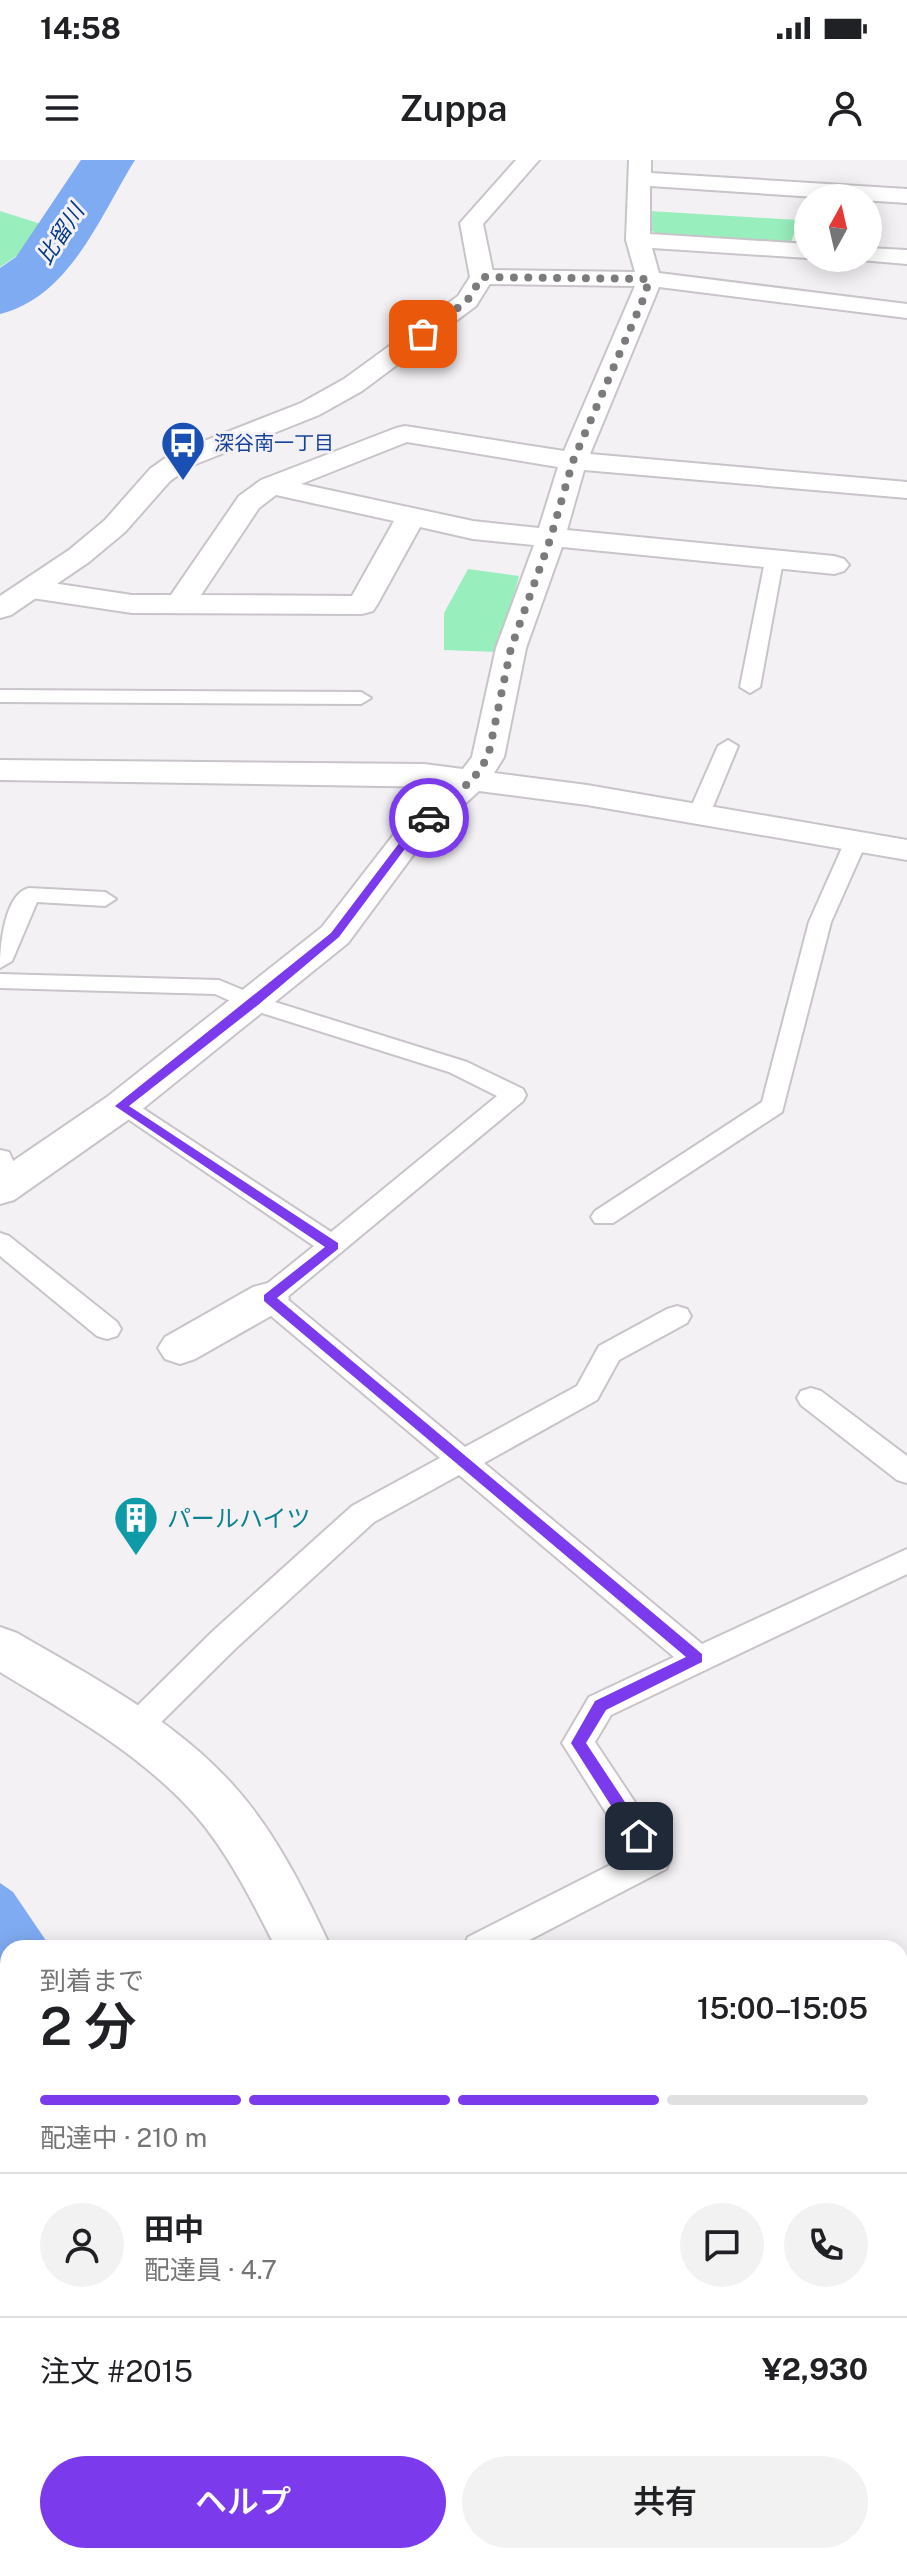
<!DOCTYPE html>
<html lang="ja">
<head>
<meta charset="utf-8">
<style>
	:root { --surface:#fff; --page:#f2f2f2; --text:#202124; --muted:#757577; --line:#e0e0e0; --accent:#7c3aed }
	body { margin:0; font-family:"Public Sans","Noto Sans JP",sans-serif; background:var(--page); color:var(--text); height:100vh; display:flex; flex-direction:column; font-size:30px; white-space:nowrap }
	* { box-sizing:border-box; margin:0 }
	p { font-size:26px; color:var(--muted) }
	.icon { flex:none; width:44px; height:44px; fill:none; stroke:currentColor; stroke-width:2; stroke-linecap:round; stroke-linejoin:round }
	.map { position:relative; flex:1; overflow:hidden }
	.panel { position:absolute; left:0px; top:1780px; width:908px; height:624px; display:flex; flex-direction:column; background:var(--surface); border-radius:24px 24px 0 0; box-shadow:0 4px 20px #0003 }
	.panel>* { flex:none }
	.needle { width:52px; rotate:8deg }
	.controls { position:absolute; left:794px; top:24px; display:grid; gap:16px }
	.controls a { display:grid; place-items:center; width:88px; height:88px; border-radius:50%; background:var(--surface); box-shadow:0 4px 20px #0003; font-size:40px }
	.pin { position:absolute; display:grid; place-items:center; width:68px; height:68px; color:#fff; margin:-34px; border-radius:16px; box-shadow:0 4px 12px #0006 }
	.courier { position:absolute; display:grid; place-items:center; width:80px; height:80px; margin:-40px; border:6px solid #7c3aed; border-radius:50%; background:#fff; color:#222; box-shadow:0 2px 10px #0007 }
	.overview em { font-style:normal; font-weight:600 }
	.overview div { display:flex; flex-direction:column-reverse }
	.overview { display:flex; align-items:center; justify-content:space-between; height:136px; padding:0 40px }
	h1 { font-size:52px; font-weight:600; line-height:60px }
	.bar { display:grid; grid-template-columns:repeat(4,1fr); gap:12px 8px; align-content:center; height:96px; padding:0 40px }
	.bar i { height:10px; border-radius:6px; background:var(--line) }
	.bar .on { background:var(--accent) }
	.bar p { grid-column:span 4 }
	.line { display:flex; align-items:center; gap:20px; padding:0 40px; border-top:2px solid var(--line) }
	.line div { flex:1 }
	.round { display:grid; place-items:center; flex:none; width:84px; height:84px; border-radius:42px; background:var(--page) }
	.action { display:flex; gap:16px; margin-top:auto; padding:16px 40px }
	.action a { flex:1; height:92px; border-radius:48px; background:var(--accent); color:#fff; font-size:32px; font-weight:600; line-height:92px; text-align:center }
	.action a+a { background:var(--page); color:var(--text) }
	.status { display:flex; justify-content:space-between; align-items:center; height:56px; padding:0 40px; background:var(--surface); direction:ltr }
	.status svg { height:22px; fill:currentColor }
	header { display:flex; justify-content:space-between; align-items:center; height:104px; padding:0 40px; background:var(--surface); font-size:36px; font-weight:600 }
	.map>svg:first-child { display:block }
	.green { fill:#98eebc }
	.water { fill:#7fabf2 }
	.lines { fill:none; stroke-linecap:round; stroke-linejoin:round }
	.river { fill:#7fabf2; fill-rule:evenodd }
	.service-casing { stroke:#c8c4c9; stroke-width:4 }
	.minor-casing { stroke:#c8c4c9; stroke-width:4 }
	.tertiary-casing { stroke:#c8c4c9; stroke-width:4 }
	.service { fill:#fff; fill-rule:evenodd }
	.minor { fill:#fff; fill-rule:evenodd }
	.tertiary { fill:#fff; fill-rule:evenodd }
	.route { fill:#7c3aed }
	.done { stroke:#7c7a7d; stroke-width:8; stroke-dasharray:0 14.4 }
	.labels { text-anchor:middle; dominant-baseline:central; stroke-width:6; stroke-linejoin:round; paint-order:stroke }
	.far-transit-label { font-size:20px; fill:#164399; stroke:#f4f1f5; text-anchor:start }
	.far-water-label { font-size:22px; font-style:italic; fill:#033988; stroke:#f4f1f5 }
	.culture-label { font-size:24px; fill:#0d838f; stroke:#f4f1f5; text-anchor:start }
</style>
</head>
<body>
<div class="status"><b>14:58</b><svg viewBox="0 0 49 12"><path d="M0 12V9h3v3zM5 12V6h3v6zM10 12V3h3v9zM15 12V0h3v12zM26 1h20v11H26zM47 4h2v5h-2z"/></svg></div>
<header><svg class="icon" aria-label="menu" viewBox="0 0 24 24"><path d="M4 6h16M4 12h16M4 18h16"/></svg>Zuppa<svg class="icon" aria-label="person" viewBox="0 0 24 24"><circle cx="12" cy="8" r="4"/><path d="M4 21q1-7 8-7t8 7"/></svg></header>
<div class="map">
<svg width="907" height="2404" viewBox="0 0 907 2404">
	<rect width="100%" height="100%" fill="#f4f1f5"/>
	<!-- green -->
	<path class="green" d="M0,51l57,18 -57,38z
		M649,51l149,9 -7,23 -131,-8 -10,-5z
		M468,409l51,7 -21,76 -54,-2v-37z"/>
	<!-- water -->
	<path class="water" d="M0,1723l13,9 38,56h-43v532l-8,4z"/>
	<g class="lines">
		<!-- river -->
		<path class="river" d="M81,0h54c-35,56 -65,137 -135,154v-46l16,-11z"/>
		<!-- service casing -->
		<g class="service-casing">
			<path id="service" d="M774,395l9,6 -23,126 -10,6 -10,-6 25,-126z
				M0,530l361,2 10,6 -10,6 -361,-2z
				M728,580l10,6 -28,68 -3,5h-16l-3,-5 30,-68z
				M856,674l11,7 -36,81 -49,190 -169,111h-18l-4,-6 4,-6 167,-109 47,-180 36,-81z
				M29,728l76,4 11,7 -11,7 -68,-4 -25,59 -12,7c0,-21 4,-74 29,-80z
				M0,814l219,6 43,18 205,64 56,27 3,6 -3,6 -237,197 179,149 112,-61 22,-40 68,-37 10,-3 10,3 4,7 -4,7 -68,37 -22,40 -113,63 218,181 205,-95v25l-296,141 -16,27 71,107 5,10 -5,10 -152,79h-51l5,-11 164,-83 -70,-111 27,-46 85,-40 -215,-182 -85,47 -139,127 -90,89 -11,4 -11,-4 -5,-9 5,-9 90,-89 139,-125 88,-48 -182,-153 -4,-7 4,-7 56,-45 -205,-140 12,-8 9,2 201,132 166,-136 -48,-24 -203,-64 -31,-14 -215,-6z
				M0,990l9,2 14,31 -4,6 -9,3 -10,-4z
				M0,1073l9,3 108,86 4,7 -4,7 -10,3 -10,-3 -97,-80z
				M811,1228l10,3 86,65v27l-10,-3 -96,-75 -4,-7 4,-7z"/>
		</g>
		<!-- minor casing -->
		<g class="minor-casing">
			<path id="minor" d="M629,0h22v13l256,16v14l-257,-17v48l158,10v14l-156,-10 7,25 248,31v14l-248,-31 -69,167 317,28v16l-323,-28 -17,60 267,26 10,3 5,6 -5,6 -10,3 -272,-27 -36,101 -22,109 -10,16 93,12 320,55v20l-320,-55 -108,-14 -57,52 -74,100 -213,172 -121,85 -14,4v-34l107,-73 215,-170 76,-98 47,-42 -445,-7v-20l424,4 39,5 9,-12 24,-109 38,-103 -61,-6 -53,-12 -43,78 -4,6 -11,3 -230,-1 -100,-15 -11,-3 -4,-6 4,-6 11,-3 100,15h39l68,-99 22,-16 135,-52 9,-2 159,25 71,-165 -153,-2 -12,-7 12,-7 153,2 -9,-32zM407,282l151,25 -19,61 -66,-7 -172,-37zM276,335l118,26 -42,75 -151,-1 58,-87z
				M868,88l39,2v14l-47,-4 8,-2z
				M268,1123l15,4 6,11 -6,11 -88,50 -15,5 -15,-5 -7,-11 7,-11 88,-50z
				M907,2029v59l-7,3v-59z"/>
		</g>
		<!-- tertiary casing -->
		<g class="tertiary-casing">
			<path id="tertiary" d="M516,0h23l-56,64 11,53 -18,29 -114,85 -43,24 -128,51 -21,15 -45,51 -36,30 -78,53 -11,3v-22l69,-46 36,-30 45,-51 21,-15 130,-51 43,-24 114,-83 12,-19 -10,-54z
				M0,1467l17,6c75,44 157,86 216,152 42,46 72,107 98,163h-55c-23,-45 -46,-92 -79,-131 -54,-62 -128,-103 -197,-145z
				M563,2396h67l3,8h-67z"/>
		</g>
		<!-- service -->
		<use href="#service" class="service"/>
		<!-- minor -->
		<use href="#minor" class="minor"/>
		<!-- tertiary -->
		<use href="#tertiary" class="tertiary"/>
	</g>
	<!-- route -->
	<path class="route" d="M426,656l8,2 -21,20 -74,99 -81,68 -129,101 209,137v6l-61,49 425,356v8l-96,48 -20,33 58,88 3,5 -8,6 -6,-2 -62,-97 24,-42 91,-44 -422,-356v-6l61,-48 -210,-141 216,-173 75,-99z"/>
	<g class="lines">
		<!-- done -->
		<path class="done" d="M423,174l44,-33 15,-24 167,2 -4,16 -72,166 -23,79 -39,108 -23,109 -15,22 -44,39"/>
	</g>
	<!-- icons -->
	<defs>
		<g id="bus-pin" transform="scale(2.3)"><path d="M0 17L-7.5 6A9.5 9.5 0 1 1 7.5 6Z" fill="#1a4fb4" stroke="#f4f1f5"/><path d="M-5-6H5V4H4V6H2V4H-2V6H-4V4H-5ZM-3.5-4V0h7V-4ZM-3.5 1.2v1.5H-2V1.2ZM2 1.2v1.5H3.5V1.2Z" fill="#fff"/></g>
		<g id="building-pin" transform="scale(2.3)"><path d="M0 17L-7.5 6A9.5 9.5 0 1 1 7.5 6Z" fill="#0f9aa8" stroke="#f4f1f5"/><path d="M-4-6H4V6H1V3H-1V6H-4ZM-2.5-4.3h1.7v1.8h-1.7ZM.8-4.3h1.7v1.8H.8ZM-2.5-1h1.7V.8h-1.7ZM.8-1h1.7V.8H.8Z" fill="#fff"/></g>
	</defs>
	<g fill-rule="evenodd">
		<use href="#bus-pin" x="183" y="283"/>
		<use href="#building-pin" x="136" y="1358"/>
	</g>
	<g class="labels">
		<!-- far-transit labels -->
		<g class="far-transit-label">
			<text x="214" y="283">深谷南一丁目</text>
		</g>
		<!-- far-water labels -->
		<g class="far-water-label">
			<text transform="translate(60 74) rotate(-57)">比留川</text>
		</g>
		<!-- culture labels -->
		<g class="culture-label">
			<text x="167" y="1358">パールハイツ</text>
		</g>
	</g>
</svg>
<div class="controls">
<a><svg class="needle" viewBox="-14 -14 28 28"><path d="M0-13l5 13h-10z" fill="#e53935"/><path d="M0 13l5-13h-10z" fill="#757577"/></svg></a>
</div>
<div class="pin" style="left:423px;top:174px;background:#ea580c"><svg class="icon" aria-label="bag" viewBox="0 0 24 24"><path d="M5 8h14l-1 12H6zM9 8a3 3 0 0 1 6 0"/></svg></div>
<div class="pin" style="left:639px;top:1676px;background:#1f2937"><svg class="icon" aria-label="home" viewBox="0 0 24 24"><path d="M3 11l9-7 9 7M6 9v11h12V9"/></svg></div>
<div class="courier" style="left:429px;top:658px"><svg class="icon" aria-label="car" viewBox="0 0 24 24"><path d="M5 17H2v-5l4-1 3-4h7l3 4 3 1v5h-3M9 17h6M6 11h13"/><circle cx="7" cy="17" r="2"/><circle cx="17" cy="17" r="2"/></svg></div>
<section class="panel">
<div class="overview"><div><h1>2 分</h1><p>到着まで</p></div><em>15:00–15:05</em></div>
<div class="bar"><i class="on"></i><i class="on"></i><i class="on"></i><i></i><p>配達中 · 210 m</p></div>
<div class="line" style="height:144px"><a class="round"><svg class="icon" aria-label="person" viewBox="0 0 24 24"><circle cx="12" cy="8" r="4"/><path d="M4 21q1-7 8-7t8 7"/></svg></a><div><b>田中</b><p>配達員 · 4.7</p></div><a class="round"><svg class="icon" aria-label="chat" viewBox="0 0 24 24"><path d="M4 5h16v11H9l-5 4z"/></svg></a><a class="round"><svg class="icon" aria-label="phone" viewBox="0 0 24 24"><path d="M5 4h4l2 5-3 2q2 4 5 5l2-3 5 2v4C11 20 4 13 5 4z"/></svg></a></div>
<div class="line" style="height:104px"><div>注文 #2015</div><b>¥2,930</b></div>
<div class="action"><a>ヘルプ</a><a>共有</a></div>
</section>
</div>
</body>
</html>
